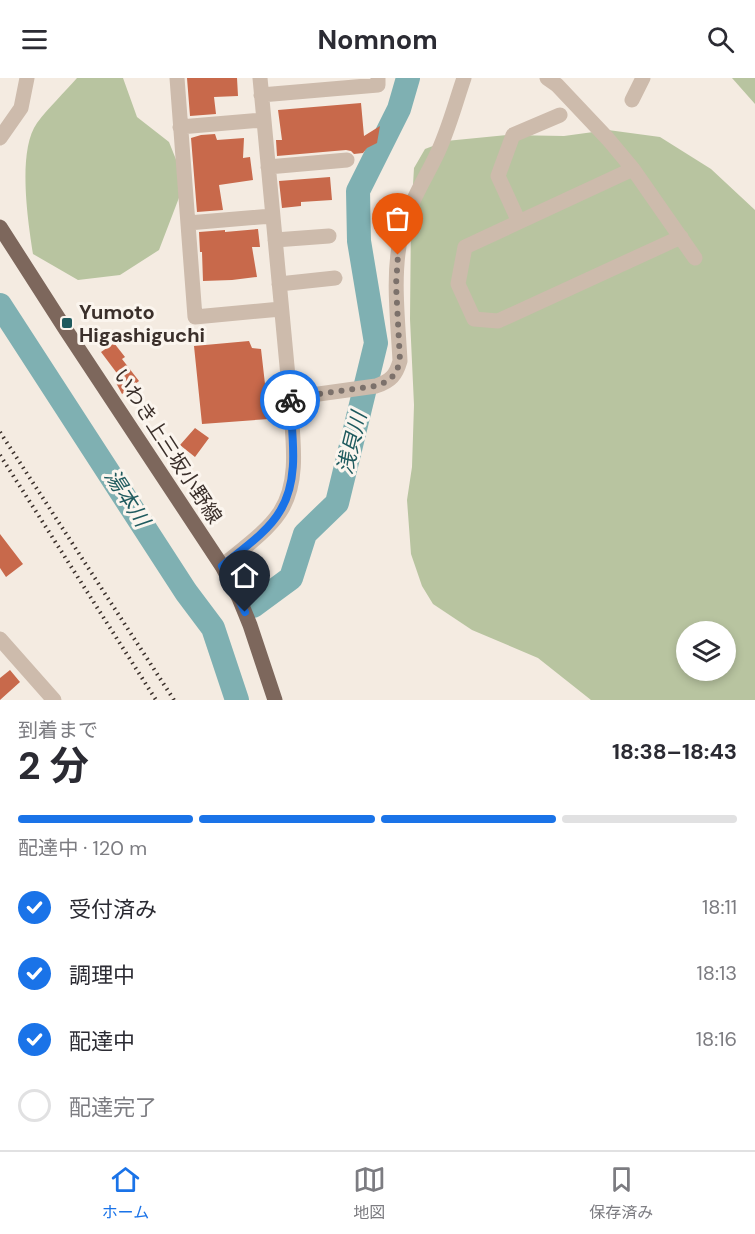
<!DOCTYPE html>
<html lang="ja">
<head>
<meta charset="utf-8">
<style>
	:root { --surface:#fff; --page:#f2f2f3; --text:#2b2b33; --muted:#7c7c81; --line:#e1e1e2; --accent:#1a73e8 }
	body { margin:0; font-family:"DM Sans","Noto Sans JP",sans-serif; background:var(--page); color:var(--text); height:100vh; display:flex; flex-direction:column; font-size:22px; white-space:nowrap }
	* { box-sizing:border-box; margin:0 }
	p { font-size:20px; color:var(--muted) }
	.icon { flex:none; width:33px; height:33px; fill:none; stroke:currentColor; stroke-width:2; stroke-linecap:round; stroke-linejoin:round }
	.map { position:relative; height:622px; overflow:hidden }
	.details { display:flex; flex-direction:column; background:var(--surface); flex:1 }
	.details>* { flex:none }
	.buttons { position:absolute; left:676px; top:543px; display:grid; gap:12px }
	.buttons a { display:grid; place-items:center; width:60px; height:60px; border-radius:50%; background:var(--surface); box-shadow:0 3px 9px #0003; font-size:30px }
	.pin { position:absolute; display:grid; place-items:center; width:51px; height:51px; color:#fff; margin:-62px -26px; border-radius:50% 50% 50% 0; rotate:-45deg; box-shadow:0 0 6px #0007 }
	.pin .icon { rotate:45deg }
	.courier { position:absolute; display:grid; place-items:center; width:60px; height:60px; margin:-30px; border:4px solid #1a73e8; border-radius:50%; background:#fff; color:#222; box-shadow:0 2px 8px #0007 }
	.headline em { font-style:normal; font-weight:700 }
	.headline div { display:flex; flex-direction:column-reverse }
	.headline { display:flex; align-items:center; justify-content:space-between; height:102px; padding:0 18px }
	h1 { font-size:39px; font-weight:700; line-height:45px }
	.bar { display:grid; grid-template-columns:repeat(4,1fr); gap:9px 6px; align-content:center; height:72px; padding:0 18px }
	.bar i { height:8px; border-radius:4px; background:var(--line) }
	.bar .active { background:var(--accent) }
	.bar p { grid-column:span 4 }
	ol { padding:0 18px; list-style:none }
	li { display:flex; align-items:center; gap:18px; height:66px }
	li p { margin-inline-start:auto }
	li .icon { padding:6px; border-radius:50%; background:var(--accent); color:#fff; stroke-width:4 }
	li:last-child { color:var(--muted) }
	li i { width:33px; height:33px; border:3px solid var(--line); border-radius:50% }
	header { display:flex; justify-content:space-between; align-items:center; height:78px; padding:0 18px; background:var(--surface); font-size:27px; font-weight:700 }
	.menu { display:flex; justify-content:space-around; align-items:center; height:84px; border-top:2px solid var(--line); background:var(--surface); font-size:16px; color:var(--muted) }
	.menu a { display:grid; justify-items:center; gap:3px }
	.menu .active { color:var(--accent) }
	.map>svg:first-child { display:block }
	.green { fill:#b8c4a0; fill-rule:evenodd }
	.lines { fill:none; stroke-linecap:round; stroke-linejoin:round }
	.river { stroke:#7fb0b2; stroke-width:24 }
	.building { fill:#c8694b }
	.minor { stroke:#cdbbac; stroke-width:15 }
	.major { stroke:#7d675c; stroke-width:15 }
	.rail { stroke:#3b302b; stroke-width:4; stroke-dasharray:1.5 4.5; stroke-linecap:butt }
	.done { stroke:#7c716b; stroke-width:6; stroke-dasharray:0 10.8 }
	.route { stroke:#1a73e8; stroke-width:8 }
	.poi-dot { fill:#1f5a5e; stroke:#fbf5ee; stroke-width:2 }
	.labels { text-anchor:middle; dominant-baseline:central; stroke-width:6; stroke-linejoin:round; paint-order:stroke }
	.poi-label { font-size:20px; font-weight:bold; fill:#3b302b; stroke:#fbf5ee; text-anchor:start }
	.street-label { font-size:20px; fill:#3b302b; stroke:#fbf5ee }
	.water-label { font-size:21px; font-style:italic; fill:#1f5a5e; stroke:#fbf5ee }
</style>
</head>
<body>
<header><svg class="icon" aria-label="menu" viewBox="0 0 24 24"><path d="M4 6h16M4 12h16M4 18h16"/></svg>Nomnom<svg class="icon" aria-label="search" viewBox="0 0 24 24"><circle cx="10" cy="10" r="6"/><path d="M15 15l6 6"/></svg></header>
<div class="map">
<svg width="755" height="622" viewBox="0 0 755 622">
	<rect width="100%" height="100%" fill="#f4ebe1"/>
	<!-- green -->
	<path class="green" d="M77,0h46l14,39 32,25 16,40 -26,68 -39,25 -42,5 -45,-26c-5,-33 -16,-103 4,-131 12,-16 27,-30 40,-45z
		M732,0h23v26z
		M608,52l52,7 51,32 44,41v490h-164l-53,-42 -66,-28 -39,-26 -11,-18 -11,-32 -4,-54 5,-33 2,-62 -4,-86 1,-101 3,-50 11,-19 21,-8 61,-6 57,1zM687,554h39v38h-39z"/>
	<g class="lines">
		<!-- river -->
		<path class="river" d="M0,227l186,287 27,36 24,72
			M253,528l38,-28 14,-44 32,-31 39,-160 -17,-102 -1,-50 41,-82 9,-31"/>
	</g>
	<!-- building -->
	<path class="building" d="M187,0h50l1,18 -24,1 2,17 -26,2z
		M361,25l3,33 16,-10 -3,17 -10,5 -4,5 -9,1 -3,-3 -5,-1 -69,6 -1,-16h6l-4,-30z
		M215,56l2,6 27,-2 -1,20 7,-1 3,23 -34,5 4,25 -26,2 -6,-74 10,-3z
		M330,99l2,23 -31,2v4l-19,2 -3,-27z
		M258,151l2,18h-8l5,30 -25,3 -29,1 -1,-29h-2l-1,-20 26,-2v2z
		M249,263l3,7 9,1 8,70 -67,5 -8,-78z
		M114,265l11,14 -3,2 17,22 -17,13 -8,-15 5,-3 -18,-24z
		M195,350l14,10 -14,19 -15,-12z
		M0,456l23,30 -17,13 -6,-9z
		M10,592l10,12 -20,18v-22z"/>
	<g class="lines">
		<!-- minor -->
		<path class="minor" d="M177,0l18,239 86,-8
			M547,0l10,7 51,54 25,30 62,89
			M261,17l117,-10v-7
			M632,22l11,-22
			M180,49l83,-7
			M0,60l21,-30 6,-30
			M268,89l79,-7
			M633,91l-168,78 -7,37 16,35 24,2 183,-84
			M519,144l-21,-46 15,-41 47,-20
			M188,145l84,-7
			M275,162l54,-4
			M279,206l56,-6
			M290,320l86,-12c15,-5 20,-11 24,-25 -2,-40 -8,-86 1,-125 6,-29 22,-53 35,-80 12,-24 19,-52 28,-78
			M222,488c19,-16 45,-34 58,-54 21,-32 12,-77 10,-114l-30,-320
			M0,561l54,61"/>
		<!-- major -->
		<path class="major" d="M0,149l66,103 156,236 17,32 11,27 25,75"/>
		<!-- rail -->
		<path class="rail" d="M0,354l174,268
			M0,377l156,245"/>
	</g>
	<g class="lines">
		<!-- done -->
		<path class="done" d="M290,322v-2l86,-12c15,-5 20,-11 24,-25l-4,-76 2,-30"/>
		<!-- route -->
		<path class="route" d="M245,534l-23,-46c19,-16 46,-34 58,-55 20,-32 12,-75 10,-111"/>
	</g>
	<!-- markers -->
	<rect class="poi-dot" x="61" y="239" width="12" height="12" rx="3"/>
	<g class="labels">
		<!-- poi labels -->
		<g class="poi-label">
			<text x="79" y="234">Yumoto<tspan x="79" dy="23">Higashiguchi</tspan></text>
		</g>
		<!-- street labels -->
		<g class="street-label">
			<text transform="translate(168 368) rotate(57)">いわき上三坂小野線</text>
		</g>
		<!-- water labels -->
		<g class="water-label">
			<text transform="translate(352 365) rotate(-76)">浅貝川</text>
			<text transform="translate(127 420) rotate(57)">湯本川</text>
		</g>
	</g>
</svg>
<div class="buttons">
<a><svg class="icon" aria-label="layers" viewBox="0 0 24 24"><path d="M12 4l9 5-9 5-9-5zM3 14l9 5 9-5"/></svg></a>
</div>
<div class="pin" style="left:398px;top:177px;background:#ea580c"><svg class="icon" aria-label="bag" viewBox="0 0 24 24"><path d="M5 8h14l-1 12H6zM9 8a3 3 0 0 1 6 0"/></svg></div>
<div class="pin" style="left:245px;top:534px;background:#1f2937"><svg class="icon" aria-label="home" viewBox="0 0 24 24"><path d="M3 11l9-7 9 7M6 9v11h12V9"/></svg></div>
<div class="courier" style="left:290px;top:322px"><svg class="icon" aria-label="bike" viewBox="0 0 24 24"><circle cx="6" cy="16" r="4"/><circle cx="18" cy="16" r="4"/><path d="M6 16l4-8h5l3 8M10 8l3 8H6M13 5h3"/></svg></div>
</div>
<section class="details">
<div class="headline"><div><h1>2 分</h1><p>到着まで</p></div><em>18:38–18:43</em></div>
<div class="bar"><i class="active"></i><i class="active"></i><i class="active"></i><i></i><p>配達中 · 120 m</p></div>
<ol>
<li><svg class="icon" aria-label="check" viewBox="0 0 24 24"><path d="M5 12l5 5 9-10"/></svg>受付済み<p>18:11</p></li>
<li><svg class="icon" aria-label="check" viewBox="0 0 24 24"><path d="M5 12l5 5 9-10"/></svg>調理中<p>18:13</p></li>
<li><svg class="icon" aria-label="check" viewBox="0 0 24 24"><path d="M5 12l5 5 9-10"/></svg>配達中<p>18:16</p></li>
<li><i></i>配達完了</li>
</ol>
</section>
<nav class="menu">
<a class="active"><svg class="icon" aria-label="home" viewBox="0 0 24 24"><path d="M3 11l9-7 9 7M6 9v11h12V9"/></svg>ホーム</a>
<a><svg class="icon" aria-label="map" viewBox="0 0 24 24"><path d="M3 6l6-2 6 2 6-2v14l-6 2-6-2-6 2zM9 4v14M15 6v14"/></svg>地図</a>
<a><svg class="icon" aria-label="saved" viewBox="0 0 24 24"><path d="M7 4h10v16l-5-4-5 4z"/></svg>保存済み</a>
</nav>
</body>
</html>
